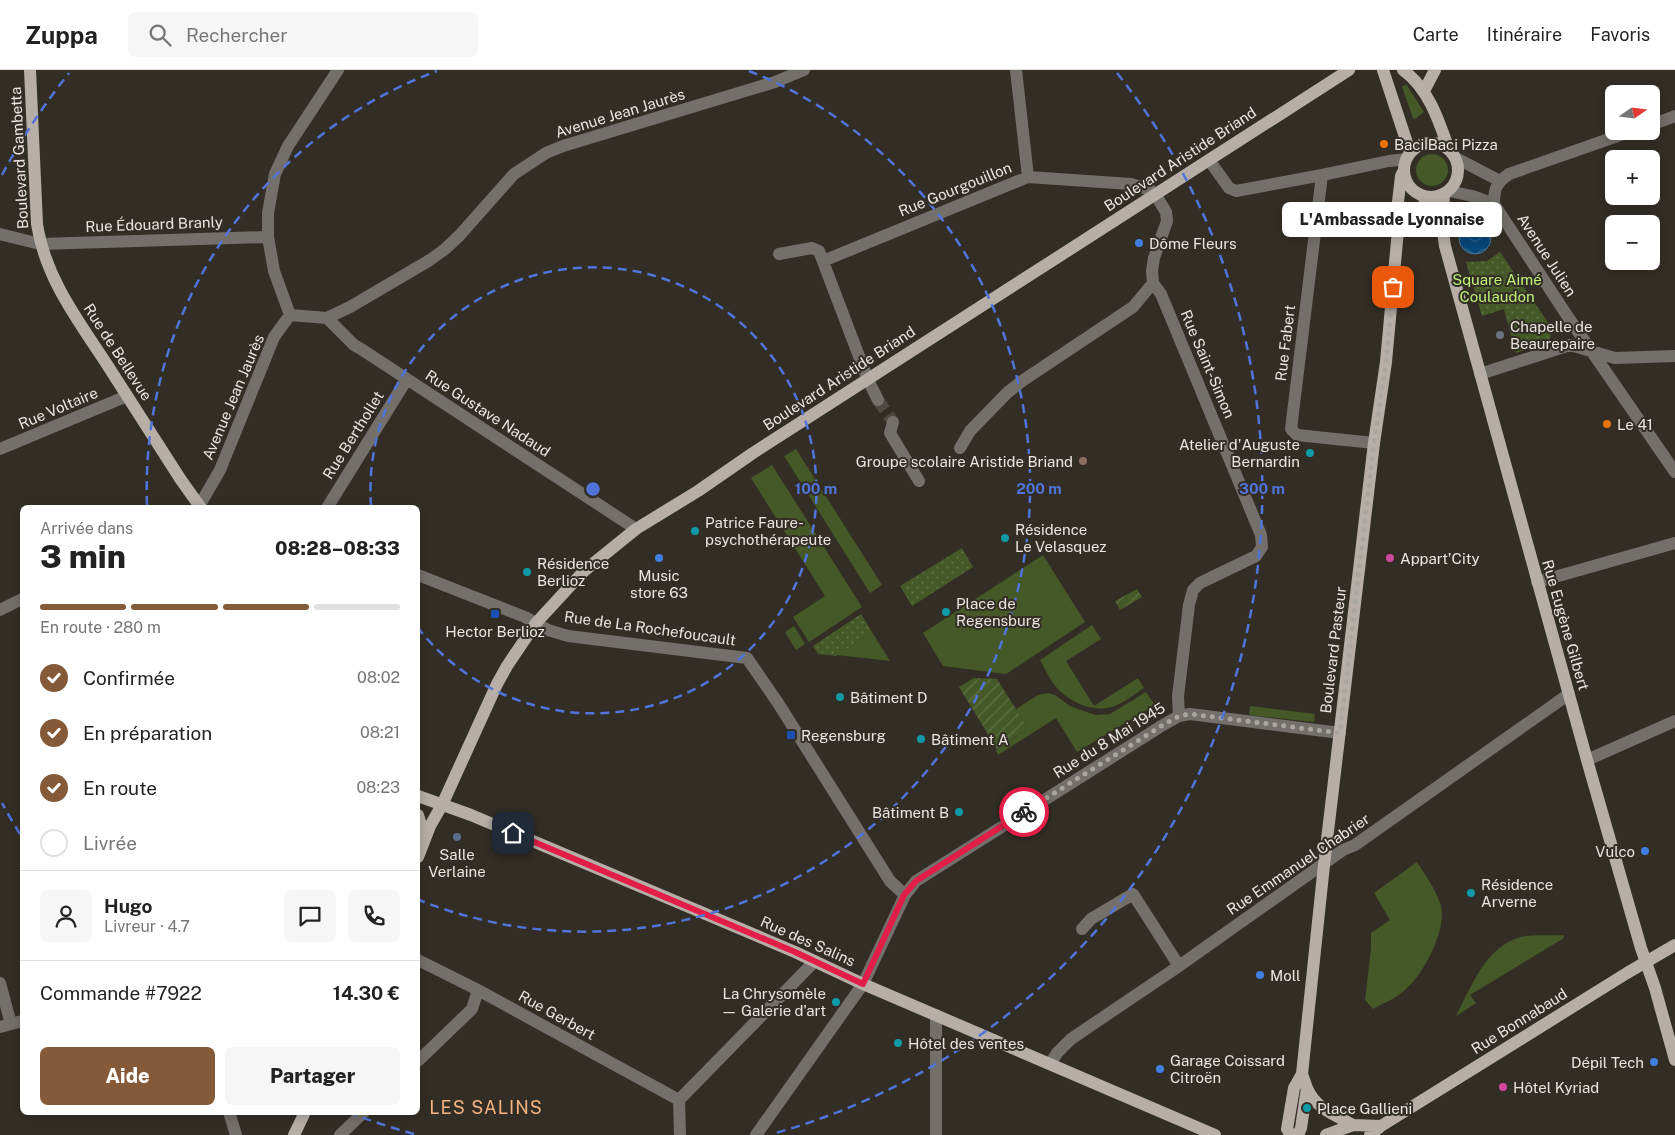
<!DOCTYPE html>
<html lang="fr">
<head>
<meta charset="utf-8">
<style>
	:root { --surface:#fff; --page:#f6f6f6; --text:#222; --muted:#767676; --line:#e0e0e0; --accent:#845a38 }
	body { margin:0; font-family:"Public Sans",sans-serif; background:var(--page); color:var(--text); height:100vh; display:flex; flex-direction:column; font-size:19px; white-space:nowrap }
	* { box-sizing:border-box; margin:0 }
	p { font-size:16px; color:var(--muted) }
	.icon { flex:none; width:28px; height:28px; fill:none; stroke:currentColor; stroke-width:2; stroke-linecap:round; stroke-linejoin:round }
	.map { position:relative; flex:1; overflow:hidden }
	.side { position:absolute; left:20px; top:435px; width:400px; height:610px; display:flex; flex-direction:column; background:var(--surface); border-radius:8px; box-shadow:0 2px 12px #0003 }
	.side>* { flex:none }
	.needle { width:32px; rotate:76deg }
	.buttons { position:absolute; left:1605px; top:15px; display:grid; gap:10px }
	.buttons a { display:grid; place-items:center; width:55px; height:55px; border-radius:8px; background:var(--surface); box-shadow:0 2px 12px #0003; font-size:25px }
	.pin { position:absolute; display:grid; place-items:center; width:42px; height:42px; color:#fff; margin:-21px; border-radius:10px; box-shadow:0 2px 8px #0006 }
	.courier { position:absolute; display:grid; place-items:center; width:50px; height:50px; margin:-25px; border:4px solid #e11d48; border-radius:50%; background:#fff; color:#222; box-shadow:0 1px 6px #0007 }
	.bubble { position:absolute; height:35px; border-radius:8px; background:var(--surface); box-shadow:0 2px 12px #0003; font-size:16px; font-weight:800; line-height:35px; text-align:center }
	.overview em { font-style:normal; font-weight:800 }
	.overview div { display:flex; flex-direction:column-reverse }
	.overview { display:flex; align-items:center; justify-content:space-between; height:85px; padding:0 20px }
	h1 { font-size:32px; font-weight:800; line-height:38px }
	.bar { display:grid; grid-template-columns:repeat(4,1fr); gap:8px 5px; align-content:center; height:60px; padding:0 20px }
	.bar i { height:6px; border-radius:4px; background:var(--line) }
	.bar .current { background:var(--accent) }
	.bar p { grid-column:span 4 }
	.line { display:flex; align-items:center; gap:12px; padding:0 20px; border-top:1px solid var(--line) }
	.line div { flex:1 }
	.round { display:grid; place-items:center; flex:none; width:52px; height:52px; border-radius:8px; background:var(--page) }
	ol { padding:0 20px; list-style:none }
	li { display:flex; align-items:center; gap:15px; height:55px }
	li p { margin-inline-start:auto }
	li .icon { padding:5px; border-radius:50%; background:var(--accent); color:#fff; stroke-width:4 }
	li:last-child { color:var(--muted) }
	li i { width:28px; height:28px; border:2px solid var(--line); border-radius:50% }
	.action { display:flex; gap:10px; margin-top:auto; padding:10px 20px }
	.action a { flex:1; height:58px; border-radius:8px; background:var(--accent); color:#fff; font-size:20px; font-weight:800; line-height:58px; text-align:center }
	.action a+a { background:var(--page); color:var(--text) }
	header { display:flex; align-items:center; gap:30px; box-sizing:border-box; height:70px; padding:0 25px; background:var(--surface); border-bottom:1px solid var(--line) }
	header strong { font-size:24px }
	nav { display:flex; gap:28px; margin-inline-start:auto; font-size:18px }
	.search { width:350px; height:45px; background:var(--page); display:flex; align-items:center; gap:12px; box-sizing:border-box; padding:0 18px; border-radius:8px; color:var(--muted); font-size:19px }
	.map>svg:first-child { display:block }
	.grass { fill:#445927 }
	.park { fill:url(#park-dots) }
	.garden { fill:url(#garden-furrows) }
	.water { fill:url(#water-waves); stroke:#4b7698 }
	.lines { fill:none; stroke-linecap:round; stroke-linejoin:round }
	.minor-tunnel { stroke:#4e4941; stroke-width:12; stroke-dasharray:12 6; stroke-linecap:butt }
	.minor { stroke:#736f6b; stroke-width:12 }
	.major { stroke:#b7afa7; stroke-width:12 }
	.done { stroke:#a9a59f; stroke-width:5; stroke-dasharray:0 9 }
	.route { stroke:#e11d48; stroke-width:6 }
	.ring { fill:none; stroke:#5074da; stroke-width:2.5; stroke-dasharray:9 6 }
	.food-dot { fill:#e8710a; stroke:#332e25; stroke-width:2 }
	.shop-dot { fill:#3f7fe0; stroke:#332e25; stroke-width:2 }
	.worship-dot { fill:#6b7280; stroke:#332e25; stroke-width:2 }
	.culture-dot { fill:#0f9aa8; stroke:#332e25; stroke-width:2 }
	.education-dot { fill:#8d6e63; stroke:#332e25; stroke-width:2 }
	.hotel-dot { fill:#d1479c; stroke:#332e25; stroke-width:2 }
	.transit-dot { fill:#1a4fb4; stroke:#332e25; stroke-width:2 }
	.service-dot { fill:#5c6f8a; stroke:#332e25; stroke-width:2 }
	.labels { text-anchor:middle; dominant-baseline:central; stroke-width:4; stroke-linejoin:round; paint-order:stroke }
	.street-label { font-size:15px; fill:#e9e5e0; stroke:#332e25 }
	.poi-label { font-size:15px; fill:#e9e5e0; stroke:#332e25; text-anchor:start }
	.park-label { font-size:15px; fill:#bdf078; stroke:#332e25 }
	.quarter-label { font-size:18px; letter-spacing:1px; fill:#f5b382; stroke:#332e25 }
	.centre { fill:#5074da; stroke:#332e25; stroke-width:2.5 }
	.ring-label { font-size:15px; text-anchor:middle; font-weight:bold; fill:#5074da; stroke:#332e25; stroke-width:4; stroke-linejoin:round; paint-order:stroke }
</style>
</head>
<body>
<header>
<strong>Zuppa</strong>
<div class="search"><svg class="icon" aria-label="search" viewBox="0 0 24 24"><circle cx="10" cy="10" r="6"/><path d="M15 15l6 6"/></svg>Rechercher</div>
<nav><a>Carte</a><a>Itinéraire</a><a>Favoris</a></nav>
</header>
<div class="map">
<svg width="1675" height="1065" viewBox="0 0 1675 1065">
	<defs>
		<pattern id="park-dots" width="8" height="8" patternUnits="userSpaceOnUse" patternTransform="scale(1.25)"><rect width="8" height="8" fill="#445927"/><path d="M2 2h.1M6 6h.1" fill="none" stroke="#5f7146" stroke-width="1.8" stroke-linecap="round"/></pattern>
		<pattern id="garden-furrows" width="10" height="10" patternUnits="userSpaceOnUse" patternTransform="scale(1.25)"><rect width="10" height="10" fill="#445927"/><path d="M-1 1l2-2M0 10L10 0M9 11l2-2" fill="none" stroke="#5f7146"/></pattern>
		<pattern id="water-waves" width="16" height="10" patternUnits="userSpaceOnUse" patternTransform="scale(1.25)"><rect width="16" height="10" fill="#074779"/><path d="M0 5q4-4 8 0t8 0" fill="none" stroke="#2b618c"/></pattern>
	</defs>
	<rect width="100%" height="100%" fill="#332e25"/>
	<!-- grass -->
	<path class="grass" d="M1406,14l18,28 -9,7 -2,-1 -11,-31z
		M1416 100a16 16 0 1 1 32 0a16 16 0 1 1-32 0Z
		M796,379l86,136 -12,8 -86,-137z
		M772,395l90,142 -53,35 -16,-25 32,-21 -74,-118z
		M1043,485l42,67 -79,52 -63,-8 -20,-33z
		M1092,555l9,14 -35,22 28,45 44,-28 6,10c-9,6 -19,14 -29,18 -22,8 -49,-5 -62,-23 -5,-7 -9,-16 -13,-23z
		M794,556l11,18 -9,6 -11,-18z
		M872,562l18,29 -53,-6z
		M1146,622l9,13 -78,47 -21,-34 -58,37 -2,-5 32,-22 -12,-19 22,-14 10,-2 7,2 15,11 25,9 15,-1z
		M1250,636l65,8 -1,8 -65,-7z
		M1417,792c9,14 19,28 24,44 6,23 -17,68 -35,83 -9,9 -22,14 -33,20l-8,-9 6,-51v-16l19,-13 -16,-27z
		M1564,865v3l-94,57 6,8 -20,13c15,-29 30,-70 65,-79 11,-3 30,-1 43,-2z"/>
	<!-- park -->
	<path class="park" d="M1500,182l51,75 -1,14 -34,12 -12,-44 -22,7 -16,-54 21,-1z
		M962,478l11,19 -61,39 -12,-20z
		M861,544l11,18 -36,24 -18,-2 -5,-8z"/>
	<!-- garden -->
	<path class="garden" d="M1137,519l5,8 -22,13 -5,-9z
		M974,608l23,1 31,49 -31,21 -38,-62z"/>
	<!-- water -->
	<path class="water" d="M1459 168a16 16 0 1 1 32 0a16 16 0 1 1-32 0Z"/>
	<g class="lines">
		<!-- minor-tunnel -->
		<path class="minor-tunnel" d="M878,330l15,22"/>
		<!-- minor -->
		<path class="minor" d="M1016,0l12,107
			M1651,55l24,-9
			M1456,88l44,23
			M1209,90l20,28 7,3 86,-16 67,-14 17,-2
			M1322,105l-31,254 6,6 77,8
			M1449,121l23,5 22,8 74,113 107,155
			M1494,134c0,-15 2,-21 15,-30l123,-43
			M0,164l40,10 228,-7
			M779,184l33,-6 7,3 49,129 10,20
			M823,191l205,-84 103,7 19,6 5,4 11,18 1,9 -13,37 -2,13 1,12 8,11 100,241 1,12 -6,9 -56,27 -7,7 -4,15 -11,91 1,20
			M290,245l-16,-44 -6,-34v-24l7,-39 13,-28 50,-76
			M327,248l27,27 7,4 275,180
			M1480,304l90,-29 45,13 60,-2
			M893,352l-3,11 29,48
			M960,378l10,-17 37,-38 15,-12 111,-74 20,-24
			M0,379l127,-53
			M198,438l22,-38 54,-133 16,-22 37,3 23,-11 80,-47 15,-11 14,-13 55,-62 32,-21 17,-7 212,-64 29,-12
			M327,438l80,-129
			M418,505l107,42 23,13 20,6 179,22 31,45 112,178 15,14
			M1537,512l138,-39
			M0,540l22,-11
			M1587,690l88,-39
			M1082,859l9,-10 42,-25 46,72
			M418,890l60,30 201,110
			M0,913l11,41
			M0,957l22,-6
			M418,991l54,-52 6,-19
			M1050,994l7,-11 14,-14 108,-73 164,-116 12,-5 214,-151
			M229,1042l7,23
			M340,1065l24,-23
			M680,1065l-1,-35 136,-139
			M756,1065l107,-151 42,-89 11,-14 247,-156 16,-9 11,-2 150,19
			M936,1065v-120"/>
		<!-- major -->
		<path class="major" d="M30,0l7,154c8,53 40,95 69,139 25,39 50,78 75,117l20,28
			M1383,0l27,82
			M1403,0c26,19 36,51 46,80
			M1424,21l11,-21
			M1404 100a27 27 0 1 1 54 0a27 27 0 1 1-54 0Z
			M1444,125l-2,30 3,21 142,514 54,188 14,40 20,72
			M1398,160l18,-19 17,-13
			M418,726l53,19 218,92 106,45 68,32 352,151
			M418,745l3,10 2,17
			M418,787l12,-31 12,-21 55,-121 10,-18 29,-43 48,-52 52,-42 62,-38 55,-38 596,-383
			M1307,1018c8,20 28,27 46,37
			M294,1065l11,-23
			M1291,1065l-4,-6 7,-41 8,-14 22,-209 50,-422 12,-81 12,-132v-28l3,-26 2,-4
			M1298,1065l3,-7 6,-40 -5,-14
			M1326,1065l27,-10 28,1
			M1370,1065l11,-9 246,-153 48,-28"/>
	</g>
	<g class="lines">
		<!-- done -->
		<path class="done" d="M1024,742l139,-87 16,-9 11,-2 150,19 34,-290 12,-81 7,-75"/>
		<!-- route -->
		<path class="route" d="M513,763l282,119 68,32 41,-89 12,-14 108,-69"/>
	</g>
	<!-- distance rings -->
	<g class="ring">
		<path d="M371 436A223 223 0 1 1 418 558"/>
		<path d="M147 435A446 446 0 0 1 437 1M749 1A446 446 0 1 1 419 830"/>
		<path d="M414 1064A669 669 0 0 1 353 1044M20 764A669 669 0 0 1 2 733M2 105A669 669 0 0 1 69 3M1117 3A669 669 0 0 1 772 1064"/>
	</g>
	<!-- markers -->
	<g class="food-dot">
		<circle cx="1384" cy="74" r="5"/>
		<circle cx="1607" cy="354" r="5"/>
	</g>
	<g class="shop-dot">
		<circle cx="1139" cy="173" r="5"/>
		<circle cx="659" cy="488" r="5"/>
		<circle cx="1645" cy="781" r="5"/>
		<circle cx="1260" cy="905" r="5"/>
		<circle cx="1654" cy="992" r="5"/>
		<circle cx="1160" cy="999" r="5"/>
	</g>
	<circle class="worship-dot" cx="1500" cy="265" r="5"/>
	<g class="culture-dot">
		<circle cx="1310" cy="383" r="5"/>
		<circle cx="695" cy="461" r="5"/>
		<circle cx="1005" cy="468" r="5"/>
		<circle cx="527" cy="502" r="5"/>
		<circle cx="946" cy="542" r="5"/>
		<circle cx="840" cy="627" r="5"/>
		<circle cx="921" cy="669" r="5"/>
		<circle cx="959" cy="742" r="5"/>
		<circle cx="1471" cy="823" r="5"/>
		<circle cx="836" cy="932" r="5"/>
		<circle cx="898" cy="973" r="5"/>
		<circle cx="1307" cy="1038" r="5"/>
	</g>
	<circle class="education-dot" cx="1083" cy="391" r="5"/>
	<g class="hotel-dot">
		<circle cx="1390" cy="488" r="5"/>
		<circle cx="1503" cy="1017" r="5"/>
	</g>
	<g class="transit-dot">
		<rect x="490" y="539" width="10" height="10" rx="2.5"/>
		<rect x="786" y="660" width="10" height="10" rx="2.5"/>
	</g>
	<circle class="service-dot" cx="457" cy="767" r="5"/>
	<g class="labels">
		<!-- street labels -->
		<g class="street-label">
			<text transform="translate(620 43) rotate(-17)">Avenue Jean Jaurès</text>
			<text transform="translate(19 88) rotate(-93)">Boulevard Gambetta</text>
			<text transform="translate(1180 89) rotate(-33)">Boulevard Aristide Briand</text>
			<text transform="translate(955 119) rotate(-22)">Rue Gourgouillon</text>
			<text transform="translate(154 154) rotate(-2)">Rue Édouard Branly</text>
			<text transform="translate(1547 185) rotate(57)">Avenue Julien</text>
			<text transform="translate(1285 273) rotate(-83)">Rue Fabert</text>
			<text transform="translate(118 282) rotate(57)">Rue de Bellevue</text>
			<text transform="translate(1208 294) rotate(67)">Rue Saint-Simon</text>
			<text transform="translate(839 308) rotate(-33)">Boulevard Aristide Briand</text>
			<text transform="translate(233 327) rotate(-67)">Avenue Jean Jaurès</text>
			<text transform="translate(58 338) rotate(-23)">Rue Voltaire</text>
			<text transform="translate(488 343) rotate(33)">Rue Gustave Nadaud</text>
			<text transform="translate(353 365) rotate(-58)">Rue Berthollet</text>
			<text transform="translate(1566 555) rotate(74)">Rue Eugène Gilbert</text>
			<text transform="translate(650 558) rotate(8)">Rue de La Rochefoucault</text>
			<text transform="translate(1333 580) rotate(-83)">Boulevard Pasteur</text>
			<text transform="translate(1109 670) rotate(-32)">Rue du 8 Mai 1945</text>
			<text transform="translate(1298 794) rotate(-34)">Rue Emmanuel Chabrier</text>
			<text transform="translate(808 871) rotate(24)">Rue des Salins</text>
			<text transform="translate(557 945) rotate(29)">Rue Gerbert</text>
			<text transform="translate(1519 951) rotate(-32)">Rue Bonnabaud</text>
		</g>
		<!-- poi labels -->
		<g class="poi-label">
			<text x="1394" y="74">Baci Baci Pizza</text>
			<text x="1149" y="173">Dôme Fleurs</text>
			<text x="1510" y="256">Chapelle de<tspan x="1510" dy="17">Beaurepaire</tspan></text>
			<text x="1617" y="354">Le 41</text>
			<text x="1300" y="374" text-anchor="end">Atelier d'Auguste<tspan x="1300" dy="17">Bernardin</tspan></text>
			<text x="1073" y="391" text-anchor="end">Groupe scolaire Aristide Briand</text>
			<text x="705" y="452">Patrice Faure-<tspan x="705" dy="17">psychothérapeute</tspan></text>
			<text x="1015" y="459">Résidence<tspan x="1015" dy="17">Le Velasquez</tspan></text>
			<text x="1400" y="488">Appart'City</text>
			<text x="537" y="493">Résidence<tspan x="537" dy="17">Berlioz</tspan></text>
			<text x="659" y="505" text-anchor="middle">Music<tspan x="659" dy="17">store 63</tspan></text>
			<text x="956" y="533">Place de<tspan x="956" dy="17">Regensburg</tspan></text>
			<text x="495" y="561" text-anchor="middle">Hector Berlioz</text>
			<text x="850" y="627">Bâtiment D</text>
			<text x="801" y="665">Regensburg</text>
			<text x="931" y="669">Bâtiment A</text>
			<text x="949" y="742" text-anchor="end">Bâtiment B</text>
			<text x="1635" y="781" text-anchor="end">Vulco</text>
			<text x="457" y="784" text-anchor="middle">Salle<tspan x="457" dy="17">Verlaine</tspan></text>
			<text x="1481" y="814">Résidence<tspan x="1481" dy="17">Arverne</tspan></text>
			<text x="1270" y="905">Moll</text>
			<text x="826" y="923" text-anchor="end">La Chrysomèle<tspan x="826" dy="17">— Galerie d'art</tspan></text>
			<text x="908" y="973">Hôtel des ventes</text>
			<text x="1170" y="990">Garage Coissard<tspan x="1170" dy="17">Citroën</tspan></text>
			<text x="1644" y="992" text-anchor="end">Dépil Tech</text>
			<text x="1513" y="1017">Hôtel Kyriad</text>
			<text x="1317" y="1038">Place Gallieni</text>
		</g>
		<!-- park labels -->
		<g class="park-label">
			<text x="1497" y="209">Square Aimé<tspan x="1497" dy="17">Coulaudon</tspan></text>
		</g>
		<!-- quarter labels -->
		<g class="quarter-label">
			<text x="486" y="1037">LES SALINS</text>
		</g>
	</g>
	<circle cx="593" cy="419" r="8" class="centre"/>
	<g class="ring-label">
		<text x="816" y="424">100 m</text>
		<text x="1039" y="424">200 m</text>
		<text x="1262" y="424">300 m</text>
	</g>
</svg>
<div class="buttons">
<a><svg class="needle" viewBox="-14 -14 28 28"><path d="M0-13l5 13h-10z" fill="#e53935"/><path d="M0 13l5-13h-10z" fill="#767676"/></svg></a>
<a>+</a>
<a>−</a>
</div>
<div class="pin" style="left:1393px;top:217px;background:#ea580c"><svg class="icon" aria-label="bag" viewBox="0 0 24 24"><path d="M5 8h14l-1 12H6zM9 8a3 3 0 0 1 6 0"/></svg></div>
<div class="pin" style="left:513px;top:763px;background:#1f2937"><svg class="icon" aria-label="home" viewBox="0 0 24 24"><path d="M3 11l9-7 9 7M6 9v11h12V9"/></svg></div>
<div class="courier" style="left:1024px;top:742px"><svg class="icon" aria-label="bike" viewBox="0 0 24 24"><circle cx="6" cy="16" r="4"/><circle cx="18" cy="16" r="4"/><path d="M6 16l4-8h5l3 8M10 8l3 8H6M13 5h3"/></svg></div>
<div class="bubble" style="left:1282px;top:132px;width:220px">L'Ambassade Lyonnaise</div>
<section class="side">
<div class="overview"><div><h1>3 min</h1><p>Arrivée dans</p></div><em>08:28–08:33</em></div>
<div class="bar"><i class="current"></i><i class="current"></i><i class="current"></i><i></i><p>En route · 280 m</p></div>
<ol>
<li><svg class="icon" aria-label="check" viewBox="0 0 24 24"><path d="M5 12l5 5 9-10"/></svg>Confirmée<p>08:02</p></li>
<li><svg class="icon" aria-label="check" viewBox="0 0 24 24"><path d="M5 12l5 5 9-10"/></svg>En préparation<p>08:21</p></li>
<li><svg class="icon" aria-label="check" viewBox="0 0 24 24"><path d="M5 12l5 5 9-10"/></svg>En route<p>08:23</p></li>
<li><i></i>Livrée</li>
</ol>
<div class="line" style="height:90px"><a class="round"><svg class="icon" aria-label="person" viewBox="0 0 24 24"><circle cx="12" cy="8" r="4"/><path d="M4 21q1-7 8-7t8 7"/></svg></a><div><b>Hugo</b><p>Livreur · 4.7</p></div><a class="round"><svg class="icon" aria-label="chat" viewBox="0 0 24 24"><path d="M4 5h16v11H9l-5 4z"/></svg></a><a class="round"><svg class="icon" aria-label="phone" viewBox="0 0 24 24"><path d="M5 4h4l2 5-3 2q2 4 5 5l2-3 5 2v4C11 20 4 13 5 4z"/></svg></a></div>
<div class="line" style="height:65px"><div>Commande #7922</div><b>14.30 €</b></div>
<div class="action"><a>Aide</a><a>Partager</a></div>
</section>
</div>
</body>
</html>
